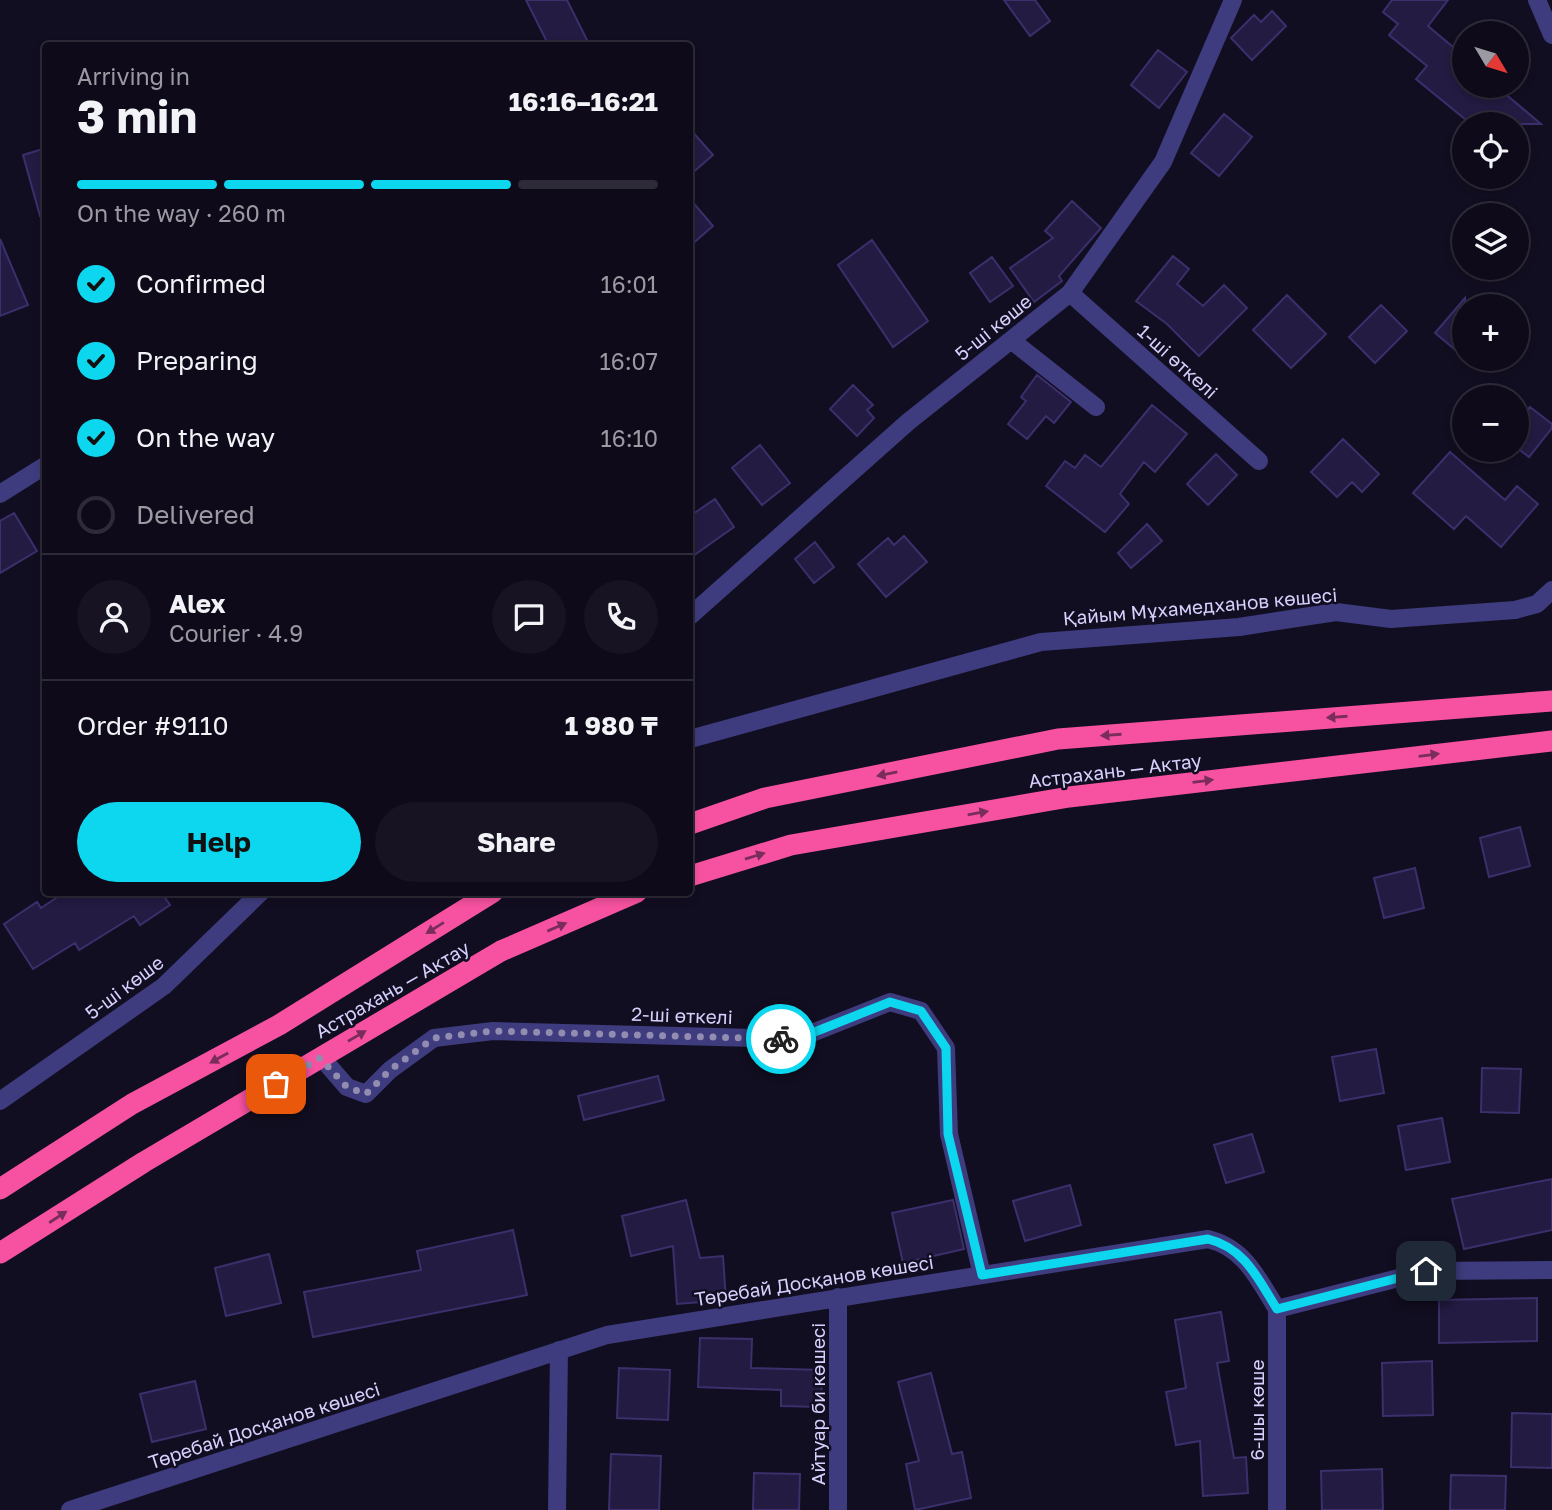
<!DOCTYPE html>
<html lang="en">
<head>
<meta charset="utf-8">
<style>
	:root { --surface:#0e0a19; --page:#171322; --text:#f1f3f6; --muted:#9b9aa2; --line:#2e2b38; --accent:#0cd7ee }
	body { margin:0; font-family:"Golos Text",sans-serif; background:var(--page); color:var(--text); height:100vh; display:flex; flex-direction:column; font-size:26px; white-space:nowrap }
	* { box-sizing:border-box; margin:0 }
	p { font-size:23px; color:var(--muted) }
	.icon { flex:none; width:38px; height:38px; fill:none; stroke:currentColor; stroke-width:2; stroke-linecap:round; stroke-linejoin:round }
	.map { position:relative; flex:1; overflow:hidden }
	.drawer { position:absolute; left:42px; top:42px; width:651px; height:854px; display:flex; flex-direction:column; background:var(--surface); border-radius:7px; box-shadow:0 4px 10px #0003,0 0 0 2px var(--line) }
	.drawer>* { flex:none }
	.needle { width:46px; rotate:128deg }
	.tools { position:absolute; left:1452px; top:21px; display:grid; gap:14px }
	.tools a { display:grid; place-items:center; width:77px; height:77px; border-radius:50%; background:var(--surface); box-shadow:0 4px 10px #0003,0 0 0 2px var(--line); font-size:35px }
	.pin { position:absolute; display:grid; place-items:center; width:60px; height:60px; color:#fff; margin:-30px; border-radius:14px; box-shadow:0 4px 10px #0006 }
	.courier { position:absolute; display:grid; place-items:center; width:70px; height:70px; margin:-35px; border:5px solid #0cd7ee; border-radius:50%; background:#fff; color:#222; box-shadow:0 2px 9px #0007 }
	.summary em { font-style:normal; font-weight:700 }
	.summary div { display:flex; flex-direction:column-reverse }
	.summary { display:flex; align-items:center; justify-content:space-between; height:119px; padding:0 35px }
	h1 { font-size:46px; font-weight:700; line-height:52px }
	.bar { display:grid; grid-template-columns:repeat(4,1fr); gap:10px 7px; align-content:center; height:84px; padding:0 35px }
	.bar i { height:9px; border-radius:5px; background:var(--line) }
	.bar .selected { background:var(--accent) }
	.bar p { grid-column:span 4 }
	.line { display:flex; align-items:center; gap:18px; padding:0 35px; border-top:2px solid var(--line) }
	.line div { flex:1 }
	.round { display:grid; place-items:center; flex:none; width:74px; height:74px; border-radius:37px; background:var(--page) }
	ol { padding:0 35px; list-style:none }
	li { display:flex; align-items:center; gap:21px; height:77px }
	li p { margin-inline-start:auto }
	li .icon { padding:7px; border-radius:50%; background:var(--accent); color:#111; stroke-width:4 }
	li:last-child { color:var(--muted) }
	li i { width:38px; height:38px; border:4px solid var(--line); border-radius:50% }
	.primary-button { display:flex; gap:14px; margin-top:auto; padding:14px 35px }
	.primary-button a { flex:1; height:80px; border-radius:42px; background:var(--accent); color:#111; font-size:28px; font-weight:700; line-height:80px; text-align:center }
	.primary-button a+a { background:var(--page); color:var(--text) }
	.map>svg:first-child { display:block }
	.building { fill:#231b41; stroke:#3b2f6c; stroke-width:2 }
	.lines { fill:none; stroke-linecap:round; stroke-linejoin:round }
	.minor { stroke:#3e3c7e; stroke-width:18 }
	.highway { stroke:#f752a1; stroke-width:21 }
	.oneway { fill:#792d5b }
	.done { stroke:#918cb0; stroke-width:7; stroke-dasharray:0 12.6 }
	.route { stroke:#0cd7ee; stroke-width:9 }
	.labels { text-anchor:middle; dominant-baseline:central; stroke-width:5; stroke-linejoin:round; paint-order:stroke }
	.street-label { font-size:19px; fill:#d6d0fd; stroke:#120e21 }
</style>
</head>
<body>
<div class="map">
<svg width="1552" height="1510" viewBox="0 0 1552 1510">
	<rect width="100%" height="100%" fill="#120e21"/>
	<!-- building -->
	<path class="building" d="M526,0h41l23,46h-41z
		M1004,0h31l15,21 -20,15z
		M1392,0h56l-20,26 37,31v29h31l45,38h-70l-55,-45 11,-13 -38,-31 9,-11 -15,-12z
		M1272,11l14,15 -34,34 -21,-22 23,-23 7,7z
		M1158,50l29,22 -28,36 -28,-23z
		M1224,114l28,23 -33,39 -28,-23z
		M690,129l23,26 -23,20z
		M46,148v67l-6,1 -17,-61z
		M690,199l23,27 -23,20z
		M1072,201l29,27 -42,48 3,5 -28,21 -24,-34 43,-30 -8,-7z
		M0,239l28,66 -28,11z
		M872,240l56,81 -35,26 -55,-82z
		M1173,256l16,13 -12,15 26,22 21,-21 23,23 -48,48 -32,-32 -31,-23z
		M992,257l21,29 -23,16 -20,-29z
		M1287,295l39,39 -35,34 -38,-38z
		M1465,298v60l-30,-25z
		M1381,305l26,26 -32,32 -26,-26z
		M1037,375l34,27 -17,21 -8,-7 -19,23 -19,-15 18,-23 -5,-4z
		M853,385l20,20 -6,5 7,8 -17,18 -27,-27z
		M1152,405l35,29 -32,38 -11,-10 -24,32 9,10 -24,28 -59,-46 19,-25 10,7 10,-13 16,12z
		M1530,407l22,17v4l-23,29 -12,-9v-25z
		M1343,439l36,35 -17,18 -10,-10 -15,15 -26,-25z
		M760,445l30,38 -28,22 -30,-37z
		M1450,452l55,48 12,-14 21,18 -37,43 -35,-31 -12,13 -41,-36z
		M1216,454l21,21 -29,30 -21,-21z
		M715,499l19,28 -44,31v-42z
		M14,513l23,38 -37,22v-52z
		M1147,524l15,17 -31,27 -13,-15z
		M904,536l23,26 -41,35 -28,-33 30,-26 6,7z
		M815,542l19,25 -20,16 -19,-24z
		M1520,827l10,39 -41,11 -9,-39z
		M1415,868l9,40 -40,10 -10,-40z
		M65,892h96l9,13 -30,20 -6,-9 -55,34 -4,-7 -42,26 -29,-45 33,-22 4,6z
		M1376,1049l8,44 -44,8 -8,-44z
		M1482,1068l39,1 -2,44 -38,-1z
		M658,1076l6,24 -80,20 -6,-24z
		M1442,1118l8,44 -44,8 -8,-44z
		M1252,1134l12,38 -38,11 -12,-38z
		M1552,1179v51l-88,19 -12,-50z
		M1070,1185l11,40 -56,16 -12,-40z
		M686,1200l14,58 23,-2 3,44 -49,4 -4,-58 -42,10 -9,-40z
		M953,1200l11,49 -61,14 -11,-50z
		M513,1230l14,65 -214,42 -9,-45 117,-22 -4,-19z
		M269,1254l12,49 -55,13 -11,-48z
		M1537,1298v43l-98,2v-43z
		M1221,1312l8,49 -12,2 17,95 12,-1 2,36 -45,3 -3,-55 -24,4 -10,-53 20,-4 -11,-68z
		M700,1338l52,1 -1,29 71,2 -1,37 -40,-1v-16l-83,-3z
		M1432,1361l1,54 -50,1 -1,-53z
		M619,1368l51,2 -2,50 -51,-2z
		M931,1373l21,81 10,-2 9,46 -56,12 -9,-46 13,-3 -21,-79z
		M195,1381l11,48 -54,13 -12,-48z
		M1512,1413l40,1v54l-41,-1z
		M611,1454l50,2 -2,54h-50z
		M1382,1469l1,41h-61l-1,-39z
		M754,1473l46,1 -1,36h-46z
		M1451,1475l55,1 -1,34h-55z"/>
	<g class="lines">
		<!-- minor -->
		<path class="minor" d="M1537,0l15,35
			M1070,293l189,168
			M1011,340l85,67
			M0,494l46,-29
			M690,616l218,-194 162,-129 93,-131 70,-162
			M690,739l351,-97 198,-15 97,-15 55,7 124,-9 22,-6 15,-14
			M321,1057l26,30 19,7 24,-24 44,-32 59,-7 304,8 93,-37 31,9 25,37 3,86 33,141
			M0,1101l164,-115 97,-94
			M1277,1309v201
			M70,1510l537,-175 601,-96c37,9 50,40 69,70l149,-38 126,-1
			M557,1510l2,-160
			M838,1510v-213"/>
		<!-- highway -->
		<path class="highway" d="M690,824l75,-26 293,-59 494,-38
			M690,876l101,-31 278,-48 483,-56
			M0,1189l132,-85 147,-79 214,-133
			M0,1253l144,-91 357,-211 136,-59"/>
	</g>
	<!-- one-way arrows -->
	<defs><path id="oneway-solid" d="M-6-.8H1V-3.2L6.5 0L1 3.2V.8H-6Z" transform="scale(1.75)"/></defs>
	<g class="oneway">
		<use href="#oneway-solid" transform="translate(1337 717) rotate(176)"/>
		<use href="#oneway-solid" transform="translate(1111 735) rotate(176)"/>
		<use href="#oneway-solid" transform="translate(1429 755) rotate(-7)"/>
		<use href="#oneway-solid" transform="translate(887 774) rotate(169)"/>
		<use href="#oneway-solid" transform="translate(1203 781) rotate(-7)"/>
		<use href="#oneway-solid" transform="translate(978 813) rotate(-10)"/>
		<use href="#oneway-solid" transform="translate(755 856) rotate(-17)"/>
		<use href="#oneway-solid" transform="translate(557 927) rotate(-23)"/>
		<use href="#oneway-solid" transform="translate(435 928) rotate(148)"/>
		<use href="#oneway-solid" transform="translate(357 1036) rotate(-30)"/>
		<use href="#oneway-solid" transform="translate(219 1058) rotate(151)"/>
		<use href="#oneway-solid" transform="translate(58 1217) rotate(-33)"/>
	</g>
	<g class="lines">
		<!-- done -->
		<path class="done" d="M276,1084l44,-26 27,29 19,7 24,-24 44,-32 59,-7 288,8"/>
		<!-- route -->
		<path class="route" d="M781,1039h16l93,-37 31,9 25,37 2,86 34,141 226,-36c37,9 50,40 69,70l149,-38"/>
	</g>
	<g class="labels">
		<!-- street labels -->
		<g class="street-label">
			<text transform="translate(993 327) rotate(-39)">5-шi көше</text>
			<text transform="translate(1178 361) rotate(42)">1-ші өткелі</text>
			<text transform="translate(1200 606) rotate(-5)">Қайым Мұхамедханов көшесi</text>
			<text transform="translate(1115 770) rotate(-7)">Астрахань — Актау</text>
			<text transform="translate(124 987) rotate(-37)">5-шi көше</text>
			<text transform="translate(392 989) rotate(-30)">Астрахань — Актау</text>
			<text transform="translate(682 1015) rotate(2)">2-ші өткелі</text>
			<text transform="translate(814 1280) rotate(-9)">Төребай Досқанов көшесі</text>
			<text transform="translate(817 1404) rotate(-90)">Айтуар би көшесі</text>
			<text transform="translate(1256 1410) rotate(-90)">6-шы көше</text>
			<text transform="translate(264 1425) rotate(-18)">Төребай Досқанов көшесі</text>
		</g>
	</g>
</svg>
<div class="tools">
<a><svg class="needle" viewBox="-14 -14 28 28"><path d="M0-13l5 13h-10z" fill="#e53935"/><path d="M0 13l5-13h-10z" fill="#9b9aa2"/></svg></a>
<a><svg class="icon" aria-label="locate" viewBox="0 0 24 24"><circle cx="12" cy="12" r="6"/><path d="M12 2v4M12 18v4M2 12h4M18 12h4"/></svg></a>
<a><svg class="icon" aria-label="layers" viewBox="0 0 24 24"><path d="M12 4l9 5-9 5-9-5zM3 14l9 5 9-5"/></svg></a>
<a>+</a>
<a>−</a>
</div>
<div class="pin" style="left:276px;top:1084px;background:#ea580c"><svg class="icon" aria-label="bag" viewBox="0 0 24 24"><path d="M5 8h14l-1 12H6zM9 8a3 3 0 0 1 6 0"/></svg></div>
<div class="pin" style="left:1426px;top:1271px;background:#1f2937"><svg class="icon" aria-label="home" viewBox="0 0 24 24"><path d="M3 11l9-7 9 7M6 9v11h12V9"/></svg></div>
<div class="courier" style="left:781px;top:1039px"><svg class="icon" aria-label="bike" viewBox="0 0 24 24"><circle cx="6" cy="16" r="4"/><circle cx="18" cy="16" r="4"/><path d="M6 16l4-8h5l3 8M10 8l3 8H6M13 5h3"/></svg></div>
<section class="drawer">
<div class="summary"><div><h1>3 min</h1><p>Arriving in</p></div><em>16:16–16:21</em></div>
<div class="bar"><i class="selected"></i><i class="selected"></i><i class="selected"></i><i></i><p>On the way · 260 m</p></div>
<ol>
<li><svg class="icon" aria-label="check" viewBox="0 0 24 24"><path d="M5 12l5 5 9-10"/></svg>Confirmed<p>16:01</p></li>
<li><svg class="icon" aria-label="check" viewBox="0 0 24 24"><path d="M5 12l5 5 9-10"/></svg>Preparing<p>16:07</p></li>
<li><svg class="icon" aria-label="check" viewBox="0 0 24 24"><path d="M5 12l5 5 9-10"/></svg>On the way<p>16:10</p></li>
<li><i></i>Delivered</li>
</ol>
<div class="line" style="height:126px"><a class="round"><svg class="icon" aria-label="person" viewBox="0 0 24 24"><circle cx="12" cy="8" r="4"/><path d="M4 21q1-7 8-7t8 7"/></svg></a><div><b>Alex</b><p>Courier · 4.9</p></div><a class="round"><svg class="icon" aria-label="chat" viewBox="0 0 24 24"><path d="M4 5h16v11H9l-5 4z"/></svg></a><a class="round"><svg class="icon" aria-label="phone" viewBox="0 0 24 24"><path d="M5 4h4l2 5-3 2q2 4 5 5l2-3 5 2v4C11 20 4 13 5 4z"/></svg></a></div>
<div class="line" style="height:91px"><div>Order #9110</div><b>1 980 ₸</b></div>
<div class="primary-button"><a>Help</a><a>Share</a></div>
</section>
</div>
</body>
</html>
